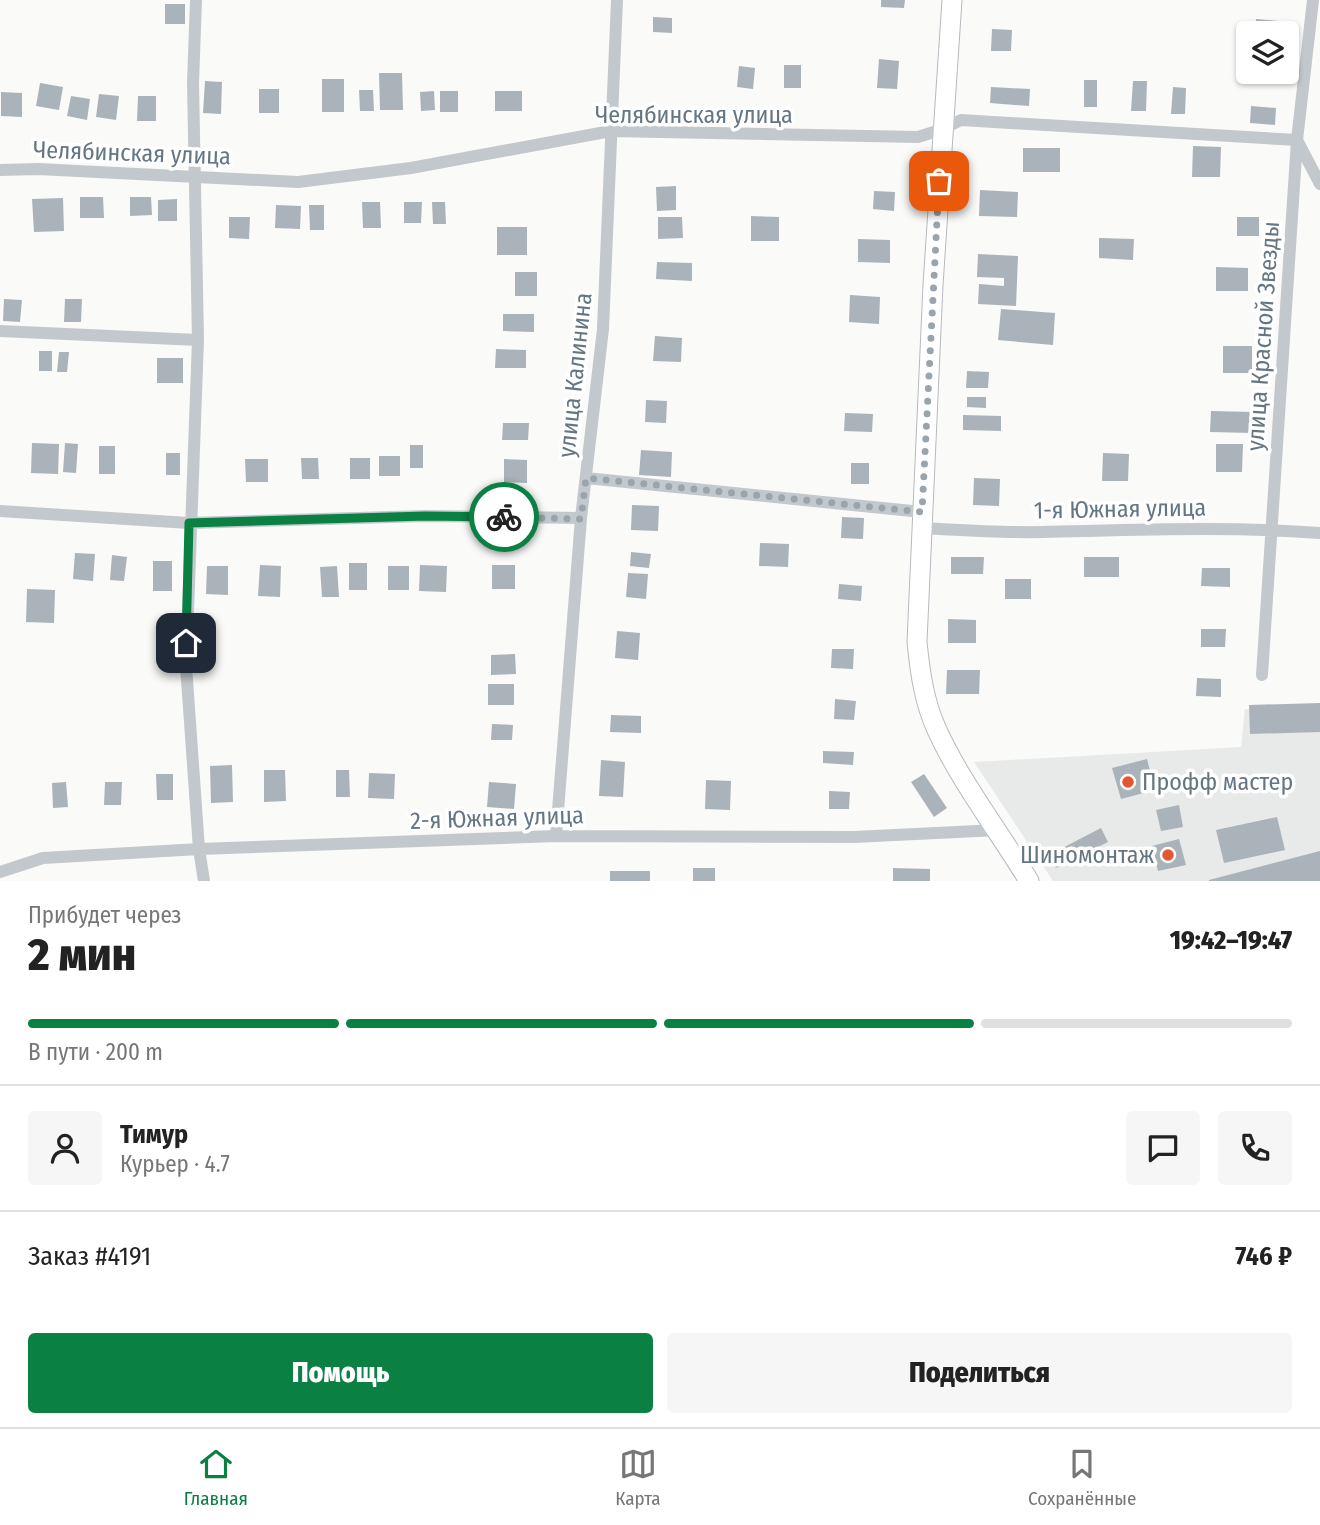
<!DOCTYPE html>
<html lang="ru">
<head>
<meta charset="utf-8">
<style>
	:root { --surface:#fff; --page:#f6f6f6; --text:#222; --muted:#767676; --line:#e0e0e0; --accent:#0b8043 }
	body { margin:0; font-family:"Fira Sans Condensed",sans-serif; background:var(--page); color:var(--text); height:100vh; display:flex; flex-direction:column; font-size:26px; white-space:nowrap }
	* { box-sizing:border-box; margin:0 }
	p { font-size:23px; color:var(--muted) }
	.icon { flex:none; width:38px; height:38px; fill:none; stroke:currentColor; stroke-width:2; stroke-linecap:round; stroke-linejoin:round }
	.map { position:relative; height:881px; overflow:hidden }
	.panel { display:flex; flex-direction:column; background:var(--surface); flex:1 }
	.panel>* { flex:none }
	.tools { position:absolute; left:1236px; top:21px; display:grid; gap:14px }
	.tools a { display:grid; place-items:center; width:63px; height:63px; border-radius:7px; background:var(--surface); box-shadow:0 2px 5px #0004; font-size:35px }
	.pin { position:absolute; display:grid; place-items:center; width:60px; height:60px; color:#fff; margin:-30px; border-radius:14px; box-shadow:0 4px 10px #0006 }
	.courier { position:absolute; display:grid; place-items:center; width:70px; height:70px; margin:-35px; border:5px solid #0b8043; border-radius:50%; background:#fff; color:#222; box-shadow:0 2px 9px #0007 }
	.headline em { font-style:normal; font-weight:800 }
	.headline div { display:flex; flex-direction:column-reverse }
	.headline { display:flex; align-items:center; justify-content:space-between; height:119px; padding:0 28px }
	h1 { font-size:46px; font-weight:800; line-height:52px }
	.bar { display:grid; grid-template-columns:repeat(4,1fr); gap:10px 7px; align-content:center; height:84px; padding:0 28px }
	.bar i { height:9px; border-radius:5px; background:var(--line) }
	.bar .current { background:var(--accent) }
	.bar p { grid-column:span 4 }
	.line { display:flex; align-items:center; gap:18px; padding:0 28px; border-top:2px solid var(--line) }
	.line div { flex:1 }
	.round { display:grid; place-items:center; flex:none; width:74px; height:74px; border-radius:7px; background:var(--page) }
	.action { display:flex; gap:14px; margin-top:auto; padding:14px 28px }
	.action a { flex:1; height:80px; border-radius:7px; background:var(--accent); color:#fff; font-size:28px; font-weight:800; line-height:80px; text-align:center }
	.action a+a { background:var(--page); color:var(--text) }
	.tab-bar { display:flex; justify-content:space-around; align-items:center; height:98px; border-top:2px solid var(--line); background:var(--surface); font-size:19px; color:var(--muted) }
	.tab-bar a { display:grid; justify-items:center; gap:4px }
	.tab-bar .current { color:var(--accent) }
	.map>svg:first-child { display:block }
	.built { fill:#e8e9e9 }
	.building { fill:#aab3b9 }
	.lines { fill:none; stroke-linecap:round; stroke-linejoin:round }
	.primary-casing { stroke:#b5babe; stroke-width:21 }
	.street { stroke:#c3c8cc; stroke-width:12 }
	.primary { stroke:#fff; stroke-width:19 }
	.done { stroke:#99a4ac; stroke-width:7; stroke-dasharray:0 12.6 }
	.route { stroke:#0b8043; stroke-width:9 }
	.poi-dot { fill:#e4572e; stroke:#fff; stroke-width:2.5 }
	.labels { text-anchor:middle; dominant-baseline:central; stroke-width:7; stroke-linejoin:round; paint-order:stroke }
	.street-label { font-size:24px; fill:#657683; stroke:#fff }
	.poi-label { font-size:24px; fill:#657683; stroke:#fff; text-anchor:start }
</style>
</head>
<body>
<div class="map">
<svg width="1320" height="881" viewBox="0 0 1320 881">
	<rect width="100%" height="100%" fill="#fafaf8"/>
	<!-- built -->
	<path class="built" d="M1245,709h75v172h-267l-79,-119 267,-15z"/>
	<!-- building -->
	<path class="building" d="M881,0h24l-1,8 -23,-1z
		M165,4h20v20h-20z
		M653,17l19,1v15l-19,-1z
		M1256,19l22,2 -1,12h-22z
		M992,29l20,1 -1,21h-20z
		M879,59l20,2 -2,28 -20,-1z
		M784,65h17v23h-17z
		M739,66l16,2 -2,21 -16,-2z
		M379,73h23l1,37h-23z
		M322,79h22v33h-22z
		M1084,80h13v27h-13z
		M205,81l17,1 -1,32 -18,-1z
		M1133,81h14l-1,30h-15z
		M40,83l23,4 -4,23 -23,-4z
		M991,87l39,2 -1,17 -39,-3z
		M1173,87l13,1 -1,26h-14z
		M259,89h20v24h-20z
		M359,90h14l1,21h-14z
		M434,91l1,19 -14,1 -1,-19z
		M440,91h18v21h-18z
		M495,91h27v20h-27z
		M1,92l21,1v24l-21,-1z
		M99,94l20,2 -3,24 -20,-3z
		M71,96l19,3 -3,21 -20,-4z
		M138,96h18v25h-19z
		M1251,106l25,2 -1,17 -25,-2z
		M1193,146l28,1 -1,30h-28z
		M1023,148h37v24h-37z
		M676,186v24l-19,1 -1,-24z
		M980,190l38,2 -1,25 -38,-1z
		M874,191l21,1 -1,19 -21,-2z
		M80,197h23l1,21h-24z
		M130,197h21l1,18 -22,1z
		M63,198l1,33 -30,1 -2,-33z
		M177,199v22h-19v-21z
		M362,202h18l1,26h-18z
		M404,202h18l-1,21h-17z
		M432,202h13l1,22h-13z
		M276,205l25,1 -1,23 -25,-1z
		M309,205h15v25h-14z
		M751,216l28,1v24h-28z
		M229,217h21l-1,22 -20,-1z
		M658,217h24l1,21 -25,1z
		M1237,217h22v19h-22z
		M497,227h30v28h-30z
		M1099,238l35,1 -1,21 -34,-2z
		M858,239l32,1v23l-32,-1z
		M978,254l40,2 -2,50 -38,-2 1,-20 25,2v-8l-27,-1z
		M657,262l35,1v18l-36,-2z
		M1216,267l32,1v23h-32z
		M515,272h22v24h-22z
		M850,295l30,2 -1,27 -30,-2z
		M4,299l18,1 -2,22 -17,-1z
		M65,299h17l-1,23h-17z
		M1001,309l54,4 -2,32 -55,-5z
		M503,314h31v18l-31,-1z
		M655,336l27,2 -1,24 -28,-1z
		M1223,346h29v27h-29z
		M496,349l30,1v18h-31z
		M39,351h13v20h-13z
		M59,352h10l-2,20h-10z
		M157,358h26v25h-26z
		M967,371l22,1 -1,16h-22z
		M967,397h19v11l-19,-1z
		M646,400l21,1 -1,22 -21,-1z
		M1211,411l42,1v21l-43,-1z
		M845,413l28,1 -1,18 -28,-1z
		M963,415l38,1v15l-38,-1z
		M503,423h26l-1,17h-26z
		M32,443l27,1 -1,30 -27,-1z
		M65,443l13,1 -2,29 -13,-1z
		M1216,444h27l-1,28h-26z
		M410,445h13v23h-13z
		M99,446h16v28h-16z
		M641,450l31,2 -1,25 -32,-2z
		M166,453h14v22h-14z
		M1103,453l26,1 -1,27h-26z
		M379,456h21v20h-21z
		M301,458h17l1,21h-17z
		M350,458h20v21h-20z
		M245,459h23v23h-22z
		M504,459l23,1v23l-23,-1z
		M851,463h18v21h-18z
		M974,478l26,1 -1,27 -26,-1z
		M632,505l27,1 -1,25 -27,-1z
		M842,517l22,1 -1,21 -22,-1z
		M760,543l29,1 -1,23 -29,-1z
		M631,552l20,2 -2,14 -19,-2z
		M75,553l20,1 -2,27 -20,-2z
		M112,555l15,2 -3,24 -14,-1z
		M951,557h33l-1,17h-32z
		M1084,557h35v20h-35z
		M153,561h19v30h-19z
		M349,563h18v27h-18z
		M260,565l21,1 -1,31 -22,-1z
		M420,565l27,1 -1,26 -27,-1z
		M492,565h23v24h-23z
		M207,566h21v29l-22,-1z
		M337,566l2,31h-17l-2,-30z
		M388,566h21v24h-21z
		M1202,568h28v19l-29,-1z
		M628,573l20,1 -2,25 -20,-2z
		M1005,579h26v20h-26z
		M839,584l23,2 -1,15 -23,-2z
		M27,589l28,1 -1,33 -28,-1z
		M948,619l28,1v23h-28z
		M1201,629h25l-1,18h-24z
		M617,631l23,2 -2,27 -23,-2z
		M832,649h22l-1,20 -22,-1z
		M515,654l1,20 -25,1v-20z
		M947,670h33l-1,24h-33z
		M1197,678l24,1v18l-25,-1z
		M488,684h26v21h-26z
		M835,699l21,2 -2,19 -20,-1z
		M1320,703v29l-70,2 -1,-29z
		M611,715l30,1v17l-31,-1z
		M492,724l21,1 -1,15h-21z
		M823,751l31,1 -1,13 -30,-2z
		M1147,759l8,31 -34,9 -9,-31z
		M601,760l24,2 -2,35 -24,-1z
		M232,765l1,37 -22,1 -1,-37z
		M264,770h21l1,31 -22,1z
		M336,770h13l1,27h-14z
		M369,773l26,1 -1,25 -26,-1z
		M156,774h17v26h-16z
		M924,774l23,34 -13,9 -23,-35z
		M706,780l25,1 -1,29 -25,-1z
		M66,782l2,25 -15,1 -1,-25z
		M105,782h17l-1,23h-17z
		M489,782l27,2 -2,25 -27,-2z
		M829,791l21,1 -1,17h-20z
		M1179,805l4,22 -22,4 -5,-21z
		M1277,817l8,33 -61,13 -8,-33z
		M1101,828l7,14 -52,26 -7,-13z
		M1179,839l7,26 -28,6 -6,-25z
		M1320,851v30h-111v-1z
		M693,868h22v13h-22z
		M893,868l37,1v12h-37z
		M610,871h40v10h-40z"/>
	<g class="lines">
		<!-- primary casing -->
		<g class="primary-casing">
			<path id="primary" d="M952,0l-19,285 -16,357c3,30 7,60 20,88 23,51 63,103 92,151"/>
		</g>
		<!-- street -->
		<path class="street" d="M196,0l-3,83 5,257 -12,326 13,183 5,32
			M0,170l38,-1 260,13 113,-14 200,-37 307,6 25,-8 18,-9 336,20 23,44
			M0,331l198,9
			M586,478l336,34
			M0,511l189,12 236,-7 156,2
			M921,528c40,2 82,5 122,4 93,-2 185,-6 277,1
			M1262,675l35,-535 16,-140
			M556,836l25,-318 22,-189 14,-329
			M0,872l43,-14 156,-9 357,-13 298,1 144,-7"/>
		<!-- primary -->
		<use href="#primary" class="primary"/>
	</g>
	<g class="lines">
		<!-- done -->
		<path class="done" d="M504,517l77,2 5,-41 336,34 17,-331"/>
		<!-- route -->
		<path class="route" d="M186,643l3,-120 236,-7 79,1"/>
	</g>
	<!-- markers -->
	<g class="poi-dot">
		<circle cx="1128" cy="782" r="7"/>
		<circle cx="1168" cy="855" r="7"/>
	</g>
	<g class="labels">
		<!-- street labels -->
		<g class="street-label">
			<text x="694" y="115">Челябинская улица</text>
			<text transform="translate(132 153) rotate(2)">Челябинская улица</text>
			<text transform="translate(1263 336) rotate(-86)">улица Красной Звезды</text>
			<text transform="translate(575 375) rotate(-84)">улица Калинина</text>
			<text transform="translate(1120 509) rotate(-1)">1-я Южная улица</text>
			<text transform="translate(497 818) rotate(-2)">2-я Южная улица</text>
		</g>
		<!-- poi labels -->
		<g class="poi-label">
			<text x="1142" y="782">Профф мастер</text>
			<text x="1154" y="855" text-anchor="end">Шиномонтаж</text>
		</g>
	</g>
</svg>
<div class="tools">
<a><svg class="icon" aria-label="layers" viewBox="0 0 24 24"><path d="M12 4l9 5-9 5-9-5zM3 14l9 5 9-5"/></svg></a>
</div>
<div class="pin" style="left:939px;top:181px;background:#ea580c"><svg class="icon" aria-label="bag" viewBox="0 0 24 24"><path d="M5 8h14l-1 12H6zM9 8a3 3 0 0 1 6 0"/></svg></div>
<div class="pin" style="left:186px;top:643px;background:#1f2937"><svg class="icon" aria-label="home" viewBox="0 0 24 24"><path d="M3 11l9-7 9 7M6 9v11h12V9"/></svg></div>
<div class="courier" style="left:504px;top:517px"><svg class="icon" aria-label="bike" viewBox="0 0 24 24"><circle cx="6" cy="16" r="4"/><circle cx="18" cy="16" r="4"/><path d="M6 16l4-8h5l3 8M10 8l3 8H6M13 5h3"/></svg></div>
</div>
<section class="panel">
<div class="headline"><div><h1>2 мин</h1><p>Прибудет через</p></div><em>19:42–19:47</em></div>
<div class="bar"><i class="current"></i><i class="current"></i><i class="current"></i><i></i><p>В пути · 200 m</p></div>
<div class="line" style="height:126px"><a class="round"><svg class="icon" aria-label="person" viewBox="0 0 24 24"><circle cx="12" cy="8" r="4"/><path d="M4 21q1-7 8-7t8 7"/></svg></a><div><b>Тимур</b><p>Курьер · 4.7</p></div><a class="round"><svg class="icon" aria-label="chat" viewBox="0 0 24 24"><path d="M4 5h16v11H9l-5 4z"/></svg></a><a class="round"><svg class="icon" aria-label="phone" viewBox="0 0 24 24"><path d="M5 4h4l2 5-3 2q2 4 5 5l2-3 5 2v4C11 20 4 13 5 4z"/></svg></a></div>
<div class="line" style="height:91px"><div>Заказ #4191</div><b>746 ₽</b></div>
<div class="action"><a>Помощь</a><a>Поделиться</a></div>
</section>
<nav class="tab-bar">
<a class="current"><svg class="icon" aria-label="home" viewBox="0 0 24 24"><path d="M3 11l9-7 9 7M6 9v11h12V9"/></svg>Главная</a>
<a><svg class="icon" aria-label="map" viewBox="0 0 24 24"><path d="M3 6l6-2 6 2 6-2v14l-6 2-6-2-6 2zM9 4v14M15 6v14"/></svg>Карта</a>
<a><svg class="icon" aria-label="saved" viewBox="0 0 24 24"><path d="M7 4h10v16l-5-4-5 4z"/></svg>Сохранённые</a>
</nav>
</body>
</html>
